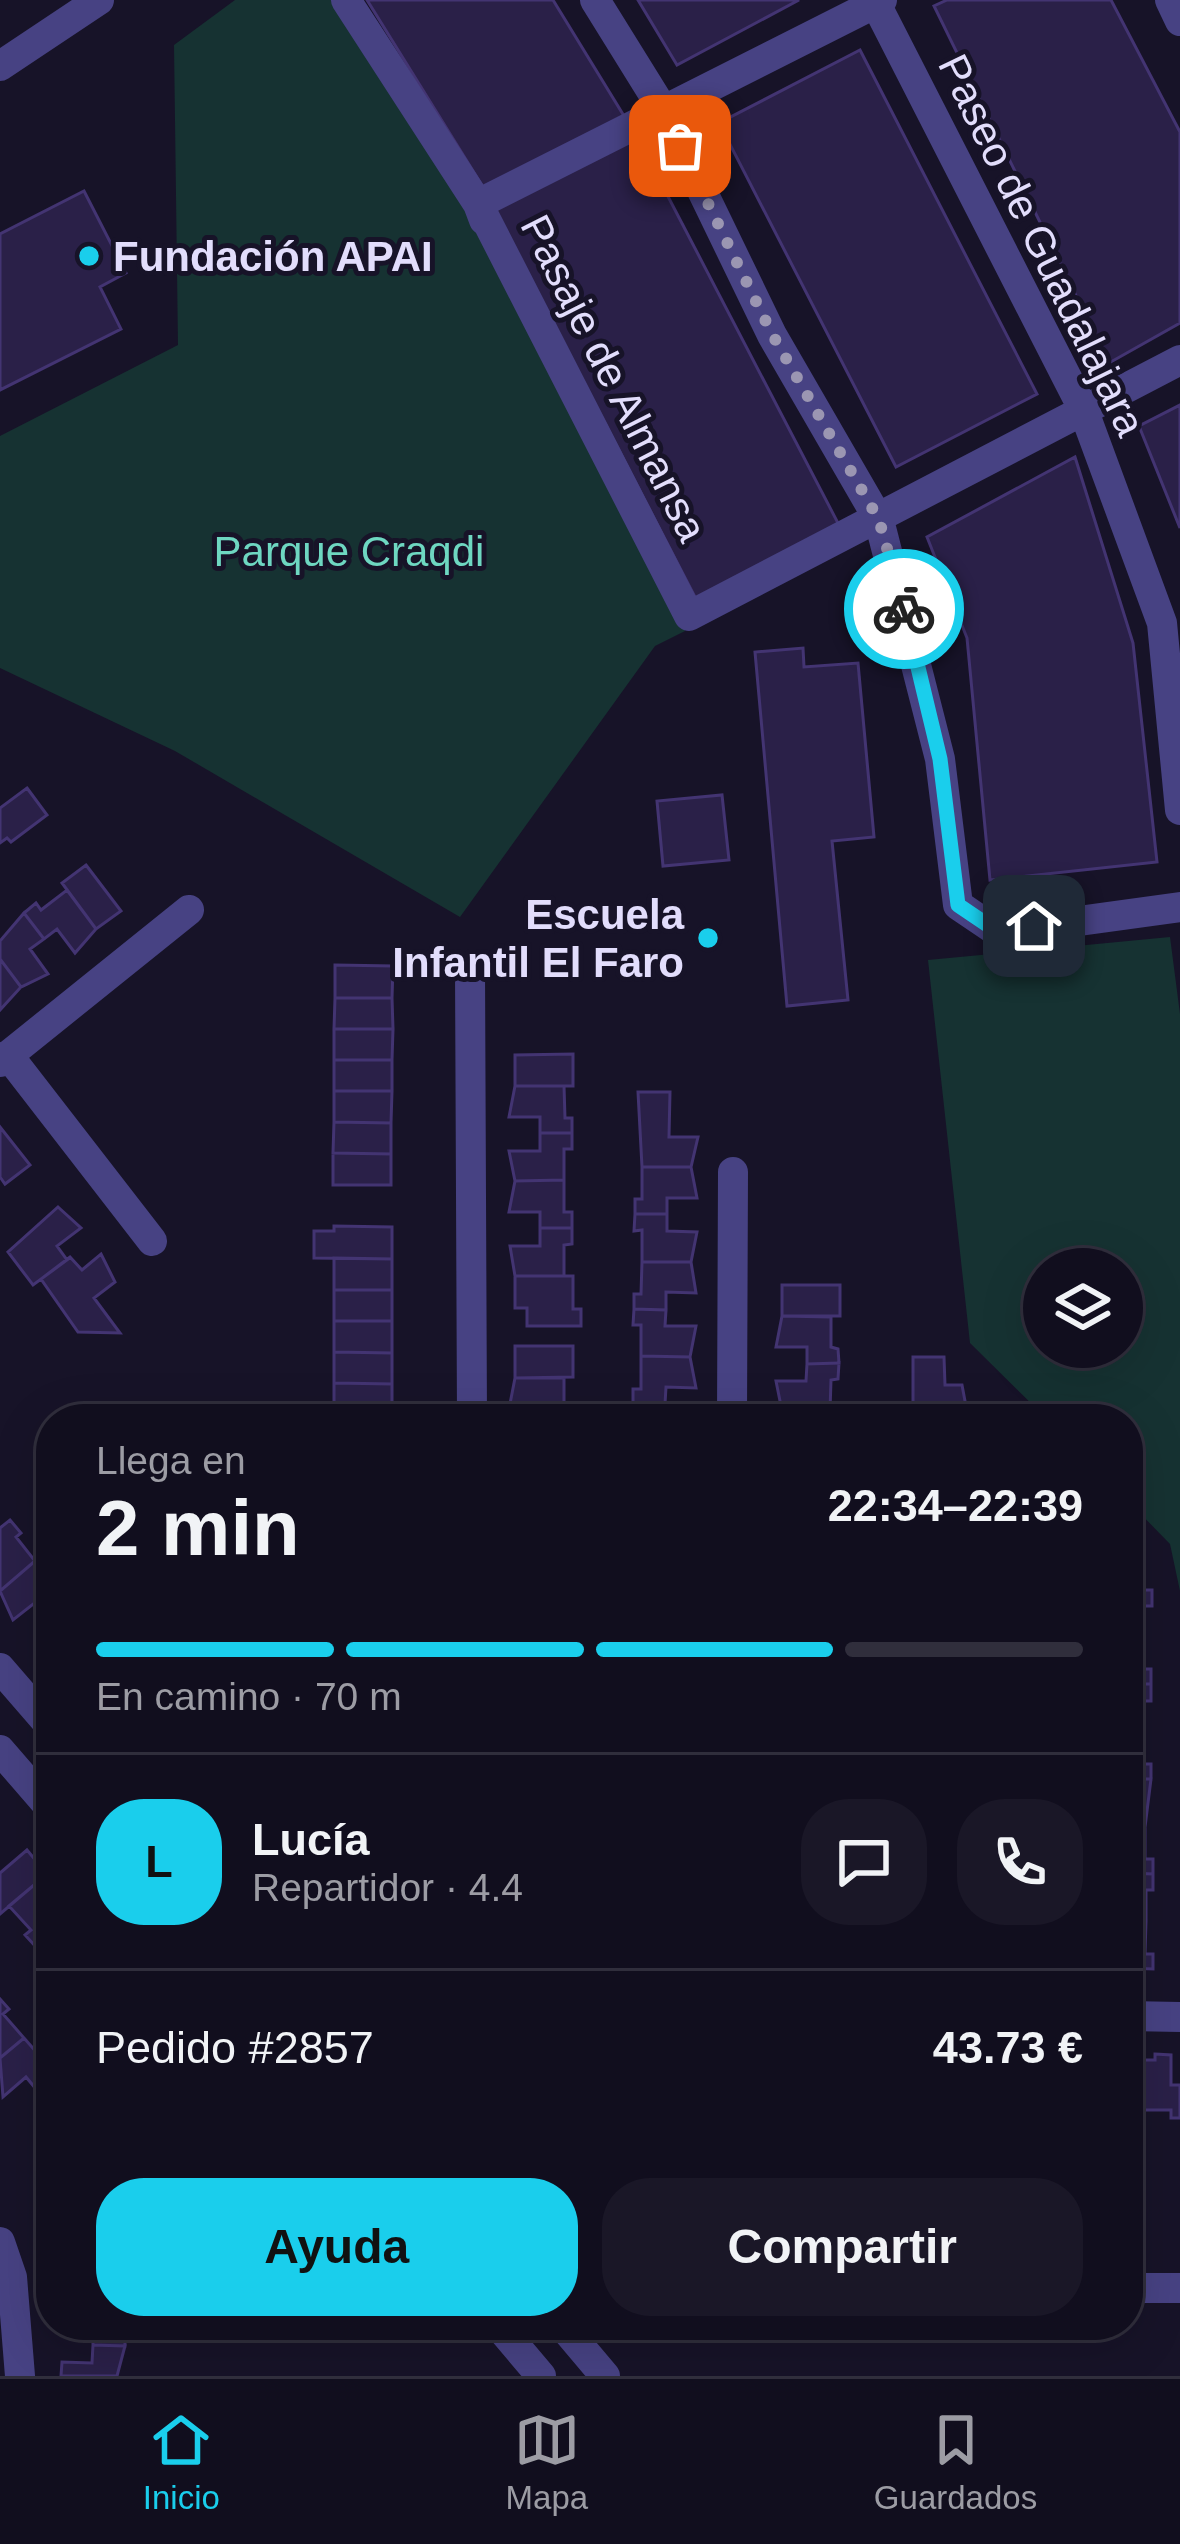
<!DOCTYPE html>
<html lang="es">
<head>
<meta charset="utf-8">
<style>
	:root { --surface:#110e1e; --page:#1a1727; --text:#f1f3f6; --muted:#9c9ca4; --line:#302e3c; --accent:#1aceec }
	body { margin:0; font-family:Helvetica,sans-serif; background:var(--page); color:var(--text); height:100vh; display:flex; flex-direction:column; font-size:45px; white-space:nowrap }
	* { box-sizing:border-box; margin:0 }
	p { font-size:39px; color:var(--muted) }
	.icon { flex:none; width:66px; height:66px; fill:none; stroke:currentColor; stroke-width:2; stroke-linecap:round; stroke-linejoin:round }
	.map { position:relative; flex:1; overflow:hidden }
	.sheet { position:absolute; left:36px; top:1404px; width:1107px; height:936px; display:flex; flex-direction:column; background:var(--surface); border-radius:48px; box-shadow:0 12px 48px #0002,0 0 0 3px var(--line) }
	.sheet>* { flex:none }
	.fabs { position:absolute; left:1023px; top:1248px; display:grid; gap:24px }
	.fabs a { display:grid; place-items:center; width:120px; height:120px; border-radius:50%; background:var(--surface); box-shadow:0 12px 48px #0002,0 0 0 3px var(--line); font-size:60px }
	.pin { position:absolute; display:grid; place-items:center; width:102px; height:102px; color:#fff; margin:-51px; border-radius:24px; box-shadow:0 6px 18px #0006 }
	.courier { position:absolute; display:grid; place-items:center; width:120px; height:120px; margin:-60px; border:9px solid #1aceec; border-radius:50%; background:#fff; color:#222; box-shadow:0 3px 15px #0007 }
	.headline em { font-style:normal; font-weight:600 }
	.headline div { display:flex; flex-direction:column-reverse }
	.headline { display:flex; align-items:center; justify-content:space-between; height:204px; padding:0 60px }
	h1 { font-size:78px; font-weight:600; line-height:90px }
	.bar { display:grid; grid-template-columns:repeat(4,1fr); gap:18px 12px; align-content:center; height:144px; padding:0 60px }
	.bar i { height:15px; border-radius:9px; background:var(--line) }
	.bar .selected { background:var(--accent) }
	.bar p { grid-column:span 4 }
	.line { display:flex; align-items:center; gap:30px; padding:0 60px; border-top:3px solid var(--line) }
	.line div { flex:1 }
	.round { display:grid; place-items:center; flex:none; width:126px; height:126px; border-radius:48px; background:var(--page) }
	.primary-button { display:flex; gap:24px; margin-top:auto; padding:24px 60px }
	.primary-button a { flex:1; height:138px; border-radius:48px; background:var(--accent); color:#111; font-size:48px; font-weight:600; line-height:138px; text-align:center }
	.primary-button a+a { background:var(--page); color:var(--text) }
	.menu { display:flex; justify-content:space-around; align-items:center; height:168px; border-top:3px solid var(--line); background:var(--surface); font-size:33px; color:var(--muted) }
	.menu a { display:grid; justify-items:center; gap:6px }
	.menu .selected { color:var(--accent) }
	.map>svg:first-child { display:block }
	.green { fill:#163232; fill-rule:evenodd }
	.building { fill:#2a2048; stroke:#433472; stroke-width:3 }
	.lines { fill:none; stroke-linecap:round; stroke-linejoin:round }
	.minor { stroke:#474283; stroke-width:30 }
	.done { stroke:#9b96b2; stroke-width:12; stroke-dasharray:0 21.6 }
	.route { stroke:#1aceec; stroke-width:15 }
	.poi-dot { fill:#1aceec; stroke:#171328; stroke-width:4.5 }
	.labels { text-anchor:middle; dominant-baseline:central; stroke-width:10; stroke-linejoin:round; paint-order:stroke }
	.street-label { font-size:42px; fill:#e2ddfc; stroke:#171328 }
	.poi-label { font-size:42px; font-weight:bold; fill:#e2ddfc; stroke:#171328; text-anchor:start }
	.park-label { font-size:42px; fill:#6ed7c1; stroke:#171328 }
</style>
</head>
<body>
<div class="map">
<svg width="1180" height="2376" viewBox="0 0 1180 2376">
	<rect width="100%" height="100%" fill="#171328"/>
	<!-- green -->
	<path class="green" d="M235,0h103l123,200 224,431 -30,15 -195,271 -285,-166 -175,-83v-232l178,-91 -4,-300z
		M1170,937l10,77v577l-10,-47 -42,-43v-82h-81l-77,-76 -42,-383zM1044,1269h78v78h-78z"/>
	<!-- building -->
	<path class="building" d="M367,0h186l71,116 -141,71z
		M638,0h161l-122,65z
		M947,0h164l69,132v191l-71,40 -175,-357z
		M860,50l177,344 -141,73 -177,-344z
		M636,135l203,390 -143,74 -202,-390z
		M84,191l42,82 -26,14 21,42 -121,61v-156z
		M1180,405v123l-41,-102z
		M1075,457l58,186 24,219 -167,18 -23,-242 -40,-101z
		M803,648l1,19 54,-4 16,174 -42,4 16,159 -61,6 -32,-354z
		M27,788l20,27 -36,27 -4,-4 -7,5v-35z
		M722,795l7,65 -66,6 -6,-65z
		M86,865l35,46 -25,18 -34,-46z
		M67,890l29,39 -21,24 -18,-24 -13,10 -20,-26 12,-10 5,7z
		M24,913l20,26 -14,10 18,25 -27,13 -21,-28v-18z
		M0,959l21,28 -21,23z
		M335,965l58,1 -1,32h-57z
		M335,998h57l1,31h-59z
		M334,1029h59l-1,31h-58z
		M573,1054v32h-58v-31z
		M334,1060h58v31h-58z
		M515,1086h49l1,32h7v15h-32v-16h-31z
		M334,1091h58l-1,32 -57,-1z
		M638,1092h32l-1,45h29l-7,30h-49z
		M334,1122l57,1v31l-58,-1z
		M0,1127l30,38 -25,19 -5,-7z
		M540,1133h32v16h-8v31l-49,1 -6,-30h31z
		M333,1153l58,1v31h-58z
		M642,1167h49l6,31h-30v16h-32v-15h7z
		M564,1180v32h8v16h-32v-16h-31l6,-31z
		M58,1207l23,21 -24,18 10,14 -34,25 -25,-33z
		M635,1214h32v17l30,1 -6,30h-49v-32l-8,1z
		M334,1226l58,1v32l-78,-1v-27h20z
		M540,1228h32v16l-8,1v31h-49l-5,-30h30z
		M101,1254l14,28 -21,16 26,35 -42,-1 -37,-53 29,-22 12,13z
		M334,1258l58,1v31h-58z
		M642,1262h49l5,31 -30,-1v18l-32,-1v-15h7z
		M515,1276h58v33h8v17h-54v-18h-12z
		M782,1285h58v31h-58z
		M334,1290h58v31h-58z
		M634,1309l32,1 -1,16h31l-6,31 -49,-1v-31h-8z
		M782,1316l49,1v30l7,2 1,14 -32,1v-17h-31z
		M334,1321h58v32l-58,-1z
		M515,1346h58v31l-58,1z
		M334,1352l58,1v31l-58,-1z
		M641,1356l49,1 6,31 -30,-1 -1,17h-32v-15h8z
		M913,1357h31l1,28h17l6,32 -55,2z
		M839,1363l-1,16 -7,1 -1,31h-48l-6,-30h30l1,-17z
		M515,1378h49v32l8,-1v10h-32v-10h-31z
		M334,1383l58,1v31l-58,-1z
		M633,1404h32v15h-32z
		M782,1411h48l1,8h-49z
		M10,1520l11,13 -5,4 19,24 -35,30v-63z
		M35,1561l16,19v30l-4,3 -10,-12 -24,19 -13,-29z
		M1128,1590h24v16h-8v30h-16z
		M1128,1636h16v33h7v15h-23z
		M1128,1684h23v17h-8v31l-15,-1z
		M1128,1731l15,1v32h8v15h-23z
		M1128,1779h23l-6,48h-17z
		M1128,1827h17v32h8v15l-25,-1z
		M27,1850l20,24 -47,40v-41z
		M1128,1873l25,1v16h-7v31h-18z
		M47,1874l4,60 -15,13 -11,-12 6,-5 -22,-24z
		M1128,1921h18l-1,33h8v15l-25,-1z
		M0,1999l9,10 -6,5 21,24 -24,20z
		M24,2038l21,24 6,-5v19l-15,13 -10,-12 -23,20 -3,-39z
		M1155,2054l16,1v30h9v33h-9v-8h-32v-50h16z
		M1128,2060h11v66h-11z
		M63,2325h55l-1,7h8v14l-32,-1v-15h-31z
		M93,2345l32,1 -8,30h-56l1,-14 30,1z"/>
	<g class="lines">
		<!-- minor -->
		<path class="minor" d="M346,0l132,204 211,412 491,-256
			M595,0l67,108 110,227 107,185 61,239 18,146 40,27 182,-25
			M874,0l209,409 79,214 18,187
			M1170,0l10,21
			M0,66l99,-66
			M484,220l-6,-16 404,-204
			M470,969l2,450
			M8,1055l144,186
			M0,1062l189,-152
			M732,1419l1,-247
			M0,1668l51,59
			M0,1750l51,59
			M1128,2016l52,1
			M0,2242l12,35 8,99
			M1128,2288h52
			M498,2325l43,51
			M562,2325l43,51"/>
	</g>
	<g class="lines">
		<!-- done -->
		<path class="done" d="M680,146l92,188 107,186 25,89"/>
		<!-- route -->
		<path class="route" d="M904,609l36,150 18,146 40,27 36,-6"/>
	</g>
	<!-- markers -->
	<g class="poi-dot">
		<circle cx="89" cy="256" r="12"/>
		<circle cx="708" cy="938" r="12"/>
	</g>
	<g class="labels">
		<!-- street labels -->
		<g class="street-label">
			<text transform="translate(1042 245) rotate(64)">Paseo de Guadalajara</text>
			<text transform="translate(614 378) rotate(63)">Pasaje de Almansa</text>
		</g>
		<!-- poi labels -->
		<g class="poi-label">
			<text x="113" y="256">Fundación APAI</text>
			<text x="684" y="914" text-anchor="end">Escuela<tspan x="684" dy="48">Infantil El Faro</tspan></text>
		</g>
		<!-- park labels -->
		<g class="park-label">
			<text x="349" y="551">Parque Craqdi</text>
		</g>
	</g>
</svg>
<div class="fabs">
<a><svg class="icon" aria-label="layers" viewBox="0 0 24 24"><path d="M12 4l9 5-9 5-9-5zM3 14l9 5 9-5"/></svg></a>
</div>
<div class="pin" style="left:680px;top:146px;background:#ea580c"><svg class="icon" aria-label="bag" viewBox="0 0 24 24"><path d="M5 8h14l-1 12H6zM9 8a3 3 0 0 1 6 0"/></svg></div>
<div class="pin" style="left:1034px;top:926px;background:#1f2937"><svg class="icon" aria-label="home" viewBox="0 0 24 24"><path d="M3 11l9-7 9 7M6 9v11h12V9"/></svg></div>
<div class="courier" style="left:904px;top:609px"><svg class="icon" aria-label="bike" viewBox="0 0 24 24"><circle cx="6" cy="16" r="4"/><circle cx="18" cy="16" r="4"/><path d="M6 16l4-8h5l3 8M10 8l3 8H6M13 5h3"/></svg></div>
<section class="sheet">
<div class="headline"><div><h1>2 min</h1><p>Llega en</p></div><em>22:34–22:39</em></div>
<div class="bar"><i class="selected"></i><i class="selected"></i><i class="selected"></i><i></i><p>En camino · 70 m</p></div>
<div class="line" style="height:216px"><b class="round" style="background:var(--accent);color:#111">L</b><div><b>Lucía</b><p>Repartidor · 4.4</p></div><a class="round"><svg class="icon" aria-label="chat" viewBox="0 0 24 24"><path d="M4 5h16v11H9l-5 4z"/></svg></a><a class="round"><svg class="icon" aria-label="phone" viewBox="0 0 24 24"><path d="M5 4h4l2 5-3 2q2 4 5 5l2-3 5 2v4C11 20 4 13 5 4z"/></svg></a></div>
<div class="line" style="height:156px"><div>Pedido #2857</div><b>43.73 €</b></div>
<div class="primary-button"><a>Ayuda</a><a>Compartir</a></div>
</section>
</div>
<nav class="menu">
<a class="selected"><svg class="icon" aria-label="home" viewBox="0 0 24 24"><path d="M3 11l9-7 9 7M6 9v11h12V9"/></svg>Inicio</a>
<a><svg class="icon" aria-label="map" viewBox="0 0 24 24"><path d="M3 6l6-2 6 2 6-2v14l-6 2-6-2-6 2zM9 4v14M15 6v14"/></svg>Mapa</a>
<a><svg class="icon" aria-label="saved" viewBox="0 0 24 24"><path d="M7 4h10v16l-5-4-5 4z"/></svg>Guardados</a>
</nav>
</body>
</html>
